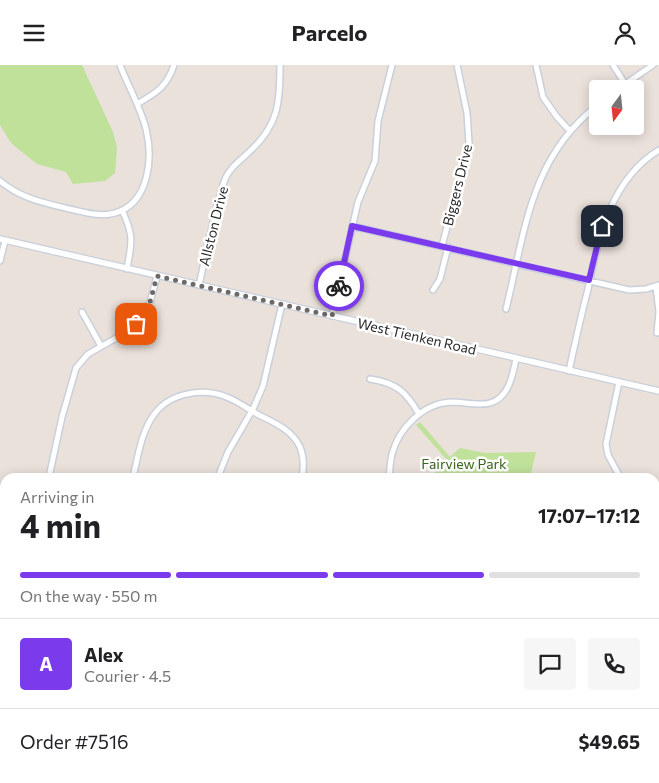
<!DOCTYPE html>
<html lang="en">
<head>
<meta charset="utf-8">
<style>
	:root { --surface:#fff; --page:#f6f6f6; --text:#202124; --muted:#757577; --line:#e0e0e0; --accent:#7c3aed }
	body { margin:0; font-family:Commissioner,sans-serif; background:var(--page); color:var(--text); height:100vh; display:flex; flex-direction:column; font-size:19px; white-space:nowrap }
	* { box-sizing:border-box; margin:0 }
	p { font-size:16px; color:var(--muted) }
	.icon { flex:none; width:28px; height:28px; fill:none; stroke:currentColor; stroke-width:2; stroke-linecap:round; stroke-linejoin:round }
	.map { position:relative; flex:1; overflow:hidden }
	.sheet { position:absolute; left:0px; top:408px; width:660px; height:311px; display:flex; flex-direction:column; background:var(--surface); border-radius:15px 15px 0 0; box-shadow:0 2px 12px #0003 }
	.sheet>* { flex:none }
	.needle { width:32px; rotate:195deg }
	.fabs { position:absolute; left:589px; top:15px; display:grid; gap:10px }
	.fabs a { display:grid; place-items:center; width:55px; height:55px; border-radius:5px; background:var(--surface); box-shadow:0 2px 12px #0003; font-size:25px }
	.pin { position:absolute; display:grid; place-items:center; width:42px; height:42px; color:#fff; margin:-21px; border-radius:10px; box-shadow:0 2px 8px #0006 }
	.courier { position:absolute; display:grid; place-items:center; width:50px; height:50px; margin:-25px; border:4px solid #7c3aed; border-radius:50%; background:#fff; color:#222; box-shadow:0 1px 6px #0007 }
	.headline em { font-style:normal; font-weight:700 }
	.headline div { display:flex; flex-direction:column-reverse }
	.headline { display:flex; align-items:center; justify-content:space-between; height:85px; padding:0 20px }
	h1 { font-size:32px; font-weight:700; line-height:38px }
	.bar { display:grid; grid-template-columns:repeat(4,1fr); gap:8px 5px; align-content:center; height:60px; padding:0 20px }
	.bar i { height:6px; border-radius:4px; background:var(--line) }
	.bar .on { background:var(--accent) }
	.bar p { grid-column:span 4 }
	.line { display:flex; align-items:center; gap:12px; padding:0 20px; border-top:1px solid var(--line) }
	.line div { flex:1 }
	.round { display:grid; place-items:center; flex:none; width:52px; height:52px; border-radius:5px; background:var(--page) }
	header { display:flex; justify-content:space-between; align-items:center; height:65px; padding:0 20px; background:var(--surface); font-size:22px; font-weight:700 }
	.map>svg:first-child { display:block }
	.green { fill:#bfe199 }
	.lines { fill:none; stroke-linecap:round; stroke-linejoin:round }
	.minor-casing { stroke:#c9d0db; stroke-width:8 }
	.tertiary-casing { stroke:#c9d0db; stroke-width:8 }
	.minor { stroke:#fff; stroke-width:5 }
	.tertiary { stroke:#fff; stroke-width:5.5 }
	.done { stroke:#6d6967; stroke-width:5; stroke-dasharray:0 9 }
	.route { stroke:#7c3aed; stroke-width:6 }
	.labels { text-anchor:middle; dominant-baseline:central; stroke-width:5; stroke-linejoin:round; paint-order:stroke }
	.street-label { font-size:14px; fill:#292929; stroke:#fff }
	.park-label { font-size:14px; fill:#38641b; stroke:#fff }
</style>
</head>
<body>
<header><svg class="icon" aria-label="menu" viewBox="0 0 24 24"><path d="M4 6h16M4 12h16M4 18h16"/></svg>Parcelo<svg class="icon" aria-label="person" viewBox="0 0 24 24"><circle cx="12" cy="8" r="4"/><path d="M4 21q1-7 8-7t8 7"/></svg></header>
<div class="map">
<svg width="659" height="718" viewBox="0 0 659 718">
	<rect width="100%" height="100%" fill="#ebe1db"/>
	<!-- green -->
	<path class="green" d="M0,0h82l31,67 4,16 -2,25 -10,8 -32,3 -7,-12 -29,-8 -26,-21 -11,-18z
		M420,357l30,35 10,-9 25,5 51,-1 -6,25h-97l3,-9 11,-8 -31,-35z
		M0,563l5,3v148h59v4h-64z"/>
	<g class="lines">
		<!-- minor casing -->
		<g class="minor-casing">
			<path id="minor" d="M536,0l7,32 14,20 13,14
				M613,0l12,19
				M618,24l35,-24
				M137,39c19,-11 30,-17 37,-39
				M0,116c21,18 48,23 74,29 13,3 28,7 41,3 35,-10 38,-56 31,-84 -6,-23 -18,-43 -26,-64
				M122,145c12,26 10,31 5,59
				M352,161l277,64 17,-1 13,-4
				M442,181l27,-103 -2,-30 -10,-48
				M0,196l5,-20
				M199,220c6,-26 11,-52 18,-79 3,-9 5,-20 9,-29 5,-11 15,-17 23,-25 30,-27 31,-50 31,-87
				M656,221l3,26 -2,21
				M433,225l7,-11 8,-32
				M506,244c19,-77 24,-152 92,-204
				M82,247l19,34
				M332,251l26,-114 17,-41 3,-40 14,-56
				M569,306c6,-28 12,-55 19,-82 11,-52 22,-109 71,-139
				M370,314c27,4 36,13 49,35
				M619,317l-13,62 2,11 12,22
				M49,412l13,-60 14,-49 12,-14 37,-21 11,-9 14,-22 7,-26
				M133,412c5,-20 8,-44 20,-61 16,-24 51,-29 76,-18 10,4 20,12 30,17 16,8 33,15 41,32 4,10 4,20 2,30
				M218,412l10,-25 25,-43 10,-23 19,-82
				M389,412c1,-7 1,-15 3,-23 7,-26 31,-51 60,-52 10,0 30,4 38,1 19,-5 23,-29 26,-44
				M106,714v4
				M318,714l1,4
				M588,714l1,4
				M417,718l1,-4
				M504,718l1,-4"/>
		</g>
		<!-- tertiary casing -->
		<g class="tertiary-casing">
			<path id="tertiary" d="M0,174l659,152"/>
		</g>
		<!-- minor -->
		<use href="#minor" class="minor"/>
		<!-- tertiary -->
		<use href="#tertiary" class="tertiary"/>
	</g>
	<g class="lines">
		<!-- done -->
		<path class="done" d="M136,259l14,-22 7,-26 175,40 7,-30"/>
		<!-- route -->
		<path class="route" d="M339,221l13,-60 237,54 13,-54"/>
	</g>
	<g class="labels">
		<!-- street labels -->
		<g class="street-label">
			<text transform="translate(457 120) rotate(-76)">Biggers Drive</text>
			<text transform="translate(213 161) rotate(-76)">Allston Drive</text>
			<text transform="translate(417 271) rotate(13)">West Tienken Road</text>
		</g>
		<!-- park labels -->
		<g class="park-label">
			<text x="464" y="398">Fairview Park</text>
		</g>
	</g>
</svg>
<div class="fabs">
<a><svg class="needle" viewBox="-14 -14 28 28"><path d="M0-13l5 13h-10z" fill="#e53935"/><path d="M0 13l5-13h-10z" fill="#757577"/></svg></a>
</div>
<div class="pin" style="left:136px;top:259px;background:#ea580c"><svg class="icon" aria-label="bag" viewBox="0 0 24 24"><path d="M5 8h14l-1 12H6zM9 8a3 3 0 0 1 6 0"/></svg></div>
<div class="pin" style="left:602px;top:161px;background:#1f2937"><svg class="icon" aria-label="home" viewBox="0 0 24 24"><path d="M3 11l9-7 9 7M6 9v11h12V9"/></svg></div>
<div class="courier" style="left:339px;top:221px"><svg class="icon" aria-label="bike" viewBox="0 0 24 24"><circle cx="6" cy="16" r="4"/><circle cx="18" cy="16" r="4"/><path d="M6 16l4-8h5l3 8M10 8l3 8H6M13 5h3"/></svg></div>
<section class="sheet">
<div class="headline"><div><h1>4 min</h1><p>Arriving in</p></div><em>17:07–17:12</em></div>
<div class="bar"><i class="on"></i><i class="on"></i><i class="on"></i><i></i><p>On the way · 550 m</p></div>
<div class="line" style="height:90px"><b class="round" style="background:var(--accent);color:#fff">A</b><div><b>Alex</b><p>Courier · 4.5</p></div><a class="round"><svg class="icon" aria-label="chat" viewBox="0 0 24 24"><path d="M4 5h16v11H9l-5 4z"/></svg></a><a class="round"><svg class="icon" aria-label="phone" viewBox="0 0 24 24"><path d="M5 4h4l2 5-3 2q2 4 5 5l2-3 5 2v4C11 20 4 13 5 4z"/></svg></a></div>
<div class="line" style="height:65px"><div>Order #7516</div><b>$49.65</b></div>
</section>
</div>
</body>
</html>
